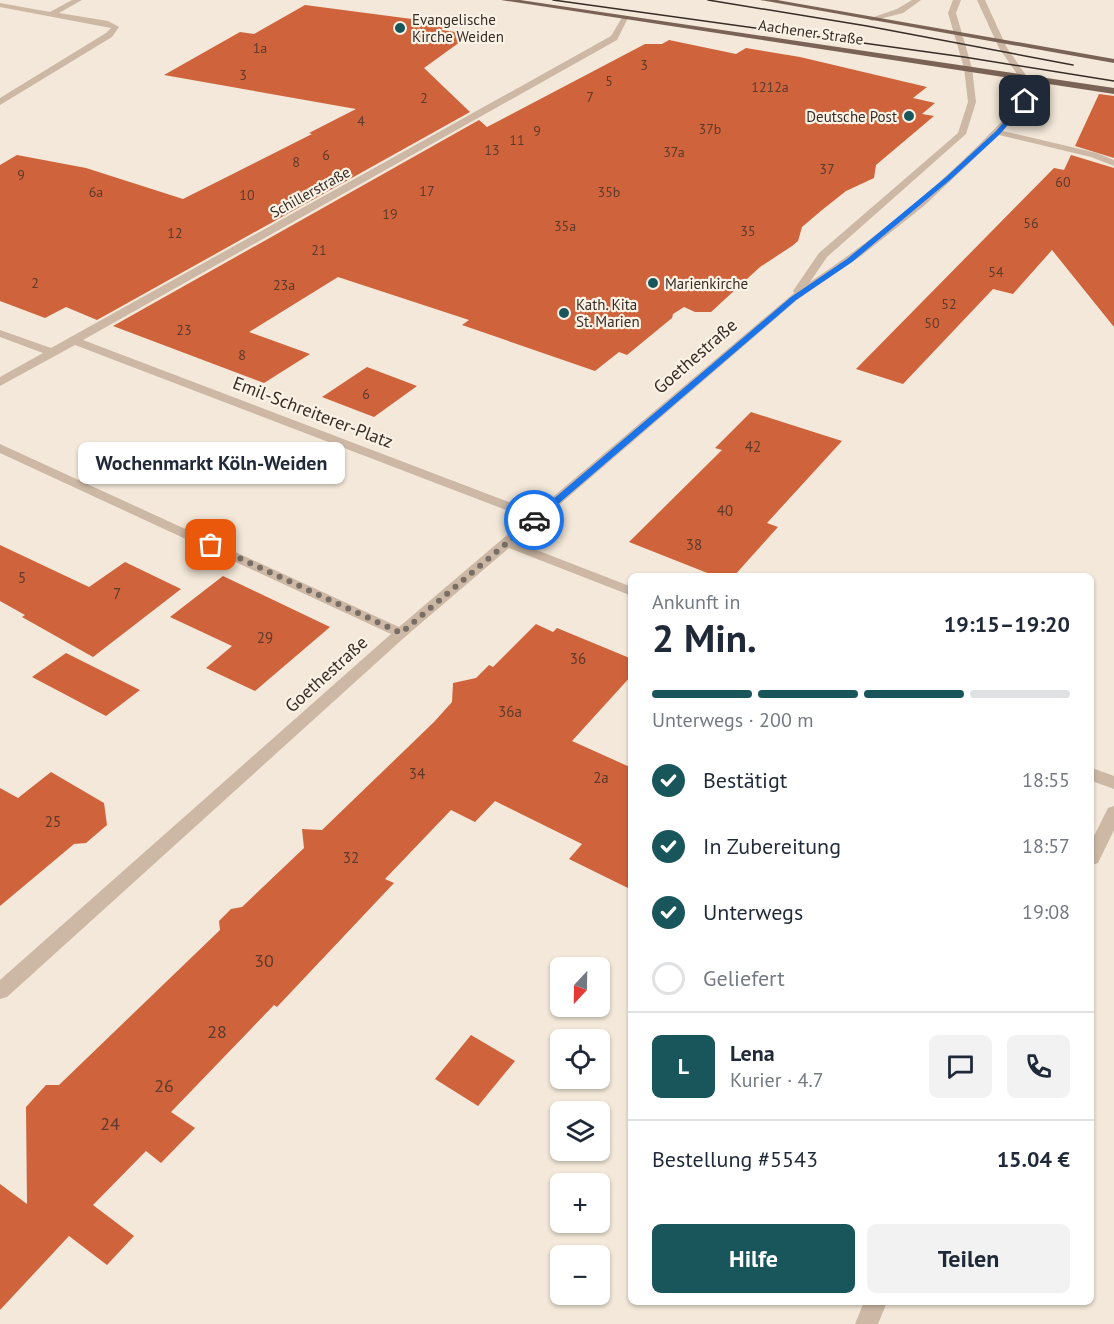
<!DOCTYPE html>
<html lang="de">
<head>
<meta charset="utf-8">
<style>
	:root { --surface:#fff; --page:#f2f2f3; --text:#1f2937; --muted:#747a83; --line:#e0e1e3; --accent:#19565c }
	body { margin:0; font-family:"PT Sans",sans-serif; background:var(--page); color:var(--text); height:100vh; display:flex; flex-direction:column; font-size:22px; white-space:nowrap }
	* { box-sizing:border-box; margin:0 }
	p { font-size:20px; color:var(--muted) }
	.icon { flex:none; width:33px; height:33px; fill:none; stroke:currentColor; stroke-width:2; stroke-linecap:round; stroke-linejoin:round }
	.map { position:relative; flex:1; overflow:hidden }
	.panel { position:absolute; left:628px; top:573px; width:466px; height:732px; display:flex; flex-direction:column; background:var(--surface); border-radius:9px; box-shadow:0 2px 4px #0004 }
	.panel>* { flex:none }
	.needle { width:39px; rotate:202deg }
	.controls { position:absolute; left:550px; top:957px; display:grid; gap:12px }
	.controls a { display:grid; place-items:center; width:60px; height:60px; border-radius:9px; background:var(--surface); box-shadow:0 2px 4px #0004; font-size:30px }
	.pin { position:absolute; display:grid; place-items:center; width:51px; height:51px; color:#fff; margin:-26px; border-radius:12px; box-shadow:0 3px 9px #0006 }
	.courier { position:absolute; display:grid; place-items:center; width:60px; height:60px; margin:-30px; border:4px solid #1a73e8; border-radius:50%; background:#fff; color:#222; box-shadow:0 2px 8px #0007 }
	.bubble { position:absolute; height:42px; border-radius:9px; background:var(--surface); box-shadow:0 2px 4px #0004; font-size:20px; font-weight:800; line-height:42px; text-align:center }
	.head em { font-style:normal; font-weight:800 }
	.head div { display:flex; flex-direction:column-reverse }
	.head { display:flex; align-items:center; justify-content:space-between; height:102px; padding:0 24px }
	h1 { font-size:39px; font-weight:800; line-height:45px }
	.bar { display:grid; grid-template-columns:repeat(4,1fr); gap:9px 6px; align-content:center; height:72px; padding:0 24px }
	.bar i { height:8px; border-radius:4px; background:var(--line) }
	.bar .on { background:var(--accent) }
	.bar p { grid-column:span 4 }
	.line { display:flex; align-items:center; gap:15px; padding:0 24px; border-top:2px solid var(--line) }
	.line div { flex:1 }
	.round { display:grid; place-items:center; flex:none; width:63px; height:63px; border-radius:9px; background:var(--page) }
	ol { padding:0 24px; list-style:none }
	li { display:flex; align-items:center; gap:18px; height:66px }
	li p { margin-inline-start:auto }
	li .icon { padding:6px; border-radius:50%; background:var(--accent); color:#fff; stroke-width:4 }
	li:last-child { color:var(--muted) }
	li i { width:33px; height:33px; border:3px solid var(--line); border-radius:50% }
	.primary-button { display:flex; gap:12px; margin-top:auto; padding:12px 24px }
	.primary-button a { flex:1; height:69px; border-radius:9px; background:var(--accent); color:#fff; font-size:24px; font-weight:800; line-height:69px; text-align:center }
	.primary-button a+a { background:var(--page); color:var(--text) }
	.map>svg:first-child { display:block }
	.building { fill:#cf633b }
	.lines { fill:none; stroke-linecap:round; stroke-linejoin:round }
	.minor { fill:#ccb8a4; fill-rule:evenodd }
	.major { fill:#7a6356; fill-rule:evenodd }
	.tram { stroke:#372c26; stroke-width:1.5 }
	.route { fill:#1a73e8 }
	.done { stroke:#796e65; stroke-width:6; stroke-dasharray:0 10.8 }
	.poi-dot { fill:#19565c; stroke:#fbf2e6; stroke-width:2 }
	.labels { text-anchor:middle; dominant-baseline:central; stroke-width:4.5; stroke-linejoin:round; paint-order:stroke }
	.far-number-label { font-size:14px; fill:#5d3a2b }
	.far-poi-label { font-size:15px; fill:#372c26; stroke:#fbf2e6; text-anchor:start }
	.far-street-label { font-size:15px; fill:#372c26; stroke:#fbf2e6 }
	.number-label { font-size:15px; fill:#5d3a2b }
	.street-label { font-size:18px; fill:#372c26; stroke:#fbf2e6 }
	.near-number-label { font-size:18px; fill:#5d3a2b }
</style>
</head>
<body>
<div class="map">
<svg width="1114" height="1324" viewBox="0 0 1114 1324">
	<rect width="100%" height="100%" fill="#f3e8d9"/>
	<!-- building -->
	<path class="building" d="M305,5l145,19 -9,6 30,4 -47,34 46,44 -373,208 -31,-13 -21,11 -45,-17v-136l17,-10 69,13 97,31 129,-65 -3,-1 47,-24 -192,-34 76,-43 14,2z
		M669,40l67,14 10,-6 54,9 127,30 -14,11 22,5 -13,11 12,2 -58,49 -2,13 -28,13 -24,19 -20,17 -4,14 -6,5 -32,21 -49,45h-16l-11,-5 -11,7 -1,4 -45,37 -8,-3 -24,19 -133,-46 7,-5 -131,-43 -89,55 61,22 -46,29 -151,-57 366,-206 8,7 158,-83h17z
		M1099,94l15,2v62l-39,-12z
		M1071,155l43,13v159l-62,-77 -39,44 -20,-5 -90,95 -47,-15 198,-201 10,2z
		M367,367l50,19 -43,31 -52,-20z
		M751,412l91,29 -75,82 11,4 -44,49h-19l-86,-34 93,-92 -7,-2z
		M0,545l89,42 36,-25 56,27 -88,68 -71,-40 3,-2 -25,-14z
		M223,576l107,51 -75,64 -49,-23 26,-22 -62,-29z
		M536,624l17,8 4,-4 75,31v16l-60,66 60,27v122l-63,-31 13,-15 -87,-43 -20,21 -24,-12 -66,69 9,4 -117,124 -3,-2 -103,107 24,16 -34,35 -15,-12 -53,54 41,31 -27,29 -38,-29 -69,74v-126l27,20 -1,-97 20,-22h13l161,-155 -1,-9 12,-12 11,-2 62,-59 -2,-19 20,1 112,-108 18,-20 1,-19 23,-5 13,-13 4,2z
		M66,653l74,37 -34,26 -74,-39z
		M51,772l53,31 3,22 -21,18 -12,1 -74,62v-118l18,10z
		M471,1035l44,26 -37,45 -43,-27z"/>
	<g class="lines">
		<!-- minor -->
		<path class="minor" d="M72,0h10l-23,13 49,8 11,6 -7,10 -112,68v-7l106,-65 5,-5 -111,-21v-4l50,9z
			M912,0h9l-18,13 -31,8 -4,-2 29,-10z
			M953,0h8l-5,13 16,55 4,34 -10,32 -139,123 -17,25c81,-54 155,-117 219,-191l-30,-43 -22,-48h8l22,48 30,43 -34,40 94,22 17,7v6l-23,-9 -92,-22 -74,70 -64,51 -64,44 -281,242 116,45v9l-123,-48 -103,88 -399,361 -7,2v-19l391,-346 -391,-181v-9l399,183 128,-109 -452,-173 -75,41v-9l43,-24 -43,-16v-7l51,18 560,-312 12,-20h6l-12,24 -534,300 452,172 259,-219 -1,-2 26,-38 139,-120 10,-31 -4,-34 -16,-55z
			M1092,768l22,8v13l-22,-8z
			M1114,806v24l-16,33 -6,2v-25l16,-32z
			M864,1302h23l-9,22h-23z"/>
		<!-- major -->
		<path class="major" d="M501,0h19l594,88v6z
			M760,0h17l337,59v4z"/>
		<!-- tram -->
		<path class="tram" d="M553,0l411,57 150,24
			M708,0l159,26 206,39"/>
	</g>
	<!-- route -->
	<path class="route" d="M1023,100l5,1 -28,33 -50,46 -98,82 -56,38 -259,222h-6v-4l260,-221 56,-38 99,-82 50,-46z"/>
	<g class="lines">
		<!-- done -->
		<path class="done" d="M211,545l190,88 133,-113"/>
	</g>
	<!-- markers -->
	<g class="poi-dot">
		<circle cx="400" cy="28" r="6"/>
		<circle cx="909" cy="116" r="6"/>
		<circle cx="653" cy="283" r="6"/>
		<circle cx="564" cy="313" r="6"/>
	</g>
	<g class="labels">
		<!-- far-number labels -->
		<g class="far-number-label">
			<text x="260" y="48">1a</text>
			<text x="644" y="65">3</text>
			<text x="243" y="75">3</text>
			<text x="609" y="81">5</text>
			<text x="770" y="87">1212a</text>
			<text x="590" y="97">7</text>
			<text x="424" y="98">2</text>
			<text x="361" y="121">4</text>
			<text x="710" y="129">37b</text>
			<text x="537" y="131">9</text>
			<text x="517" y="140">11</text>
			<text x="492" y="150">13</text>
			<text x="674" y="152">37a</text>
			<text x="326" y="155">6</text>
			<text x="296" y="162">8</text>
			<text x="827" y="169">37</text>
			<text x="21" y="175">9</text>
			<text x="1063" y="182">60</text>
			<text x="427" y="191">17</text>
			<text x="96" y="192">6a</text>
			<text x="609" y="192">35b</text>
			<text x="247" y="195">10</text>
			<text x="390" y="214">19</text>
			<text x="1031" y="223">56</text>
			<text x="565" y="226">35a</text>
			<text x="748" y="231">35</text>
			<text x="175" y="233">12</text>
			<text x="319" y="250">21</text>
			<text x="996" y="272">54</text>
			<text x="35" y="283">2</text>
			<text x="284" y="285">23a</text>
			<text x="949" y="304">52</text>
			<text x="932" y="323">50</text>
			<text x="184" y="330">23</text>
			<text x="242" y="355">8</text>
			<text x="366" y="394">6</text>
		</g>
		<!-- far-poi labels -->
		<g class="far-poi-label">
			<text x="412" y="19">Evangelische<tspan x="412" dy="17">Kirche Weiden</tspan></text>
			<text x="897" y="116" text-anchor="end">Deutsche Post</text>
			<text x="665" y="283">Marienkirche</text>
			<text x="576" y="304">Kath. Kita<tspan x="576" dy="17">St. Marien</tspan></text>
		</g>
		<!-- far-street labels -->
		<g class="far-street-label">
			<text transform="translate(811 32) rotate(8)">Aachener Straße</text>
			<text transform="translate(310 192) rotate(-29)">Schillerstraße</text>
		</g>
		<!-- number labels -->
		<g class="number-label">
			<text x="753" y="446">42</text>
			<text x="725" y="510">40</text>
			<text x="694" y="544">38</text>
			<text x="22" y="577">5</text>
			<text x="117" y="593">7</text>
			<text x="265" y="637">29</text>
			<text x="578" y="658">36</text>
			<text x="510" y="711">36a</text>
			<text x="417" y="773">34</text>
			<text x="601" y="777">2a</text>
			<text x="53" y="821">25</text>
			<text x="351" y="857">32</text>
		</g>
		<!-- street labels -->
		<g class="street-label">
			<text transform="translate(695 356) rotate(-41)">Goethestraße</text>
			<text transform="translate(313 412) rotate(21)">Emil-Schreiterer-Platz</text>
			<text transform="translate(326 674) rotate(-42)">Goethestraße</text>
		</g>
		<!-- near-number labels -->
		<g class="near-number-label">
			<text x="264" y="960">30</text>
			<text x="217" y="1031">28</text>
			<text x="164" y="1085">26</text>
			<text x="110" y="1123">24</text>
		</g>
	</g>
</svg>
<div class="controls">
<a><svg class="needle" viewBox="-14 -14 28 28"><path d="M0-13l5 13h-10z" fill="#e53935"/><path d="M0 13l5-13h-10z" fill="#747a83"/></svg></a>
<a><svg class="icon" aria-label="locate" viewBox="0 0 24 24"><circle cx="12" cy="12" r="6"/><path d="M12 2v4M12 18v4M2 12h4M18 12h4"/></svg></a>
<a><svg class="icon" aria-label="layers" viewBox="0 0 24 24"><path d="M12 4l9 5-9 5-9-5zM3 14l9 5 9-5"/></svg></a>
<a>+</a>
<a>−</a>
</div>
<div class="pin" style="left:211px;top:545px;background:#ea580c"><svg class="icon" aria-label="bag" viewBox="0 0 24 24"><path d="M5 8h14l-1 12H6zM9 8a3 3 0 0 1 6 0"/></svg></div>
<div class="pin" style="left:1025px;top:101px;background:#1f2937"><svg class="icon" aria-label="home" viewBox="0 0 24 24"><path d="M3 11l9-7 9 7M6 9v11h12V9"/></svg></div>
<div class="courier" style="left:534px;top:520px"><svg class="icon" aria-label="car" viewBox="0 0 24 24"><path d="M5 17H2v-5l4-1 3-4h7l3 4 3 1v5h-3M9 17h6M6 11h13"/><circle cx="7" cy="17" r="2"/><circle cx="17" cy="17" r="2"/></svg></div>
<div class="bubble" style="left:78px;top:442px;width:267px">Wochenmarkt Köln-Weiden</div>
<section class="panel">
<div class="head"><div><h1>2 Min.</h1><p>Ankunft in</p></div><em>19:15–19:20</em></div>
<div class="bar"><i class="on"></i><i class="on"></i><i class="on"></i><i></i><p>Unterwegs · 200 m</p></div>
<ol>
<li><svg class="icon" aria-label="check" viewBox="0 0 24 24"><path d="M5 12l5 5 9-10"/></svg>Bestätigt<p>18:55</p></li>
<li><svg class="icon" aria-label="check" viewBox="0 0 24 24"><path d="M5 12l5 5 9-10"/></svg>In Zubereitung<p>18:57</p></li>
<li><svg class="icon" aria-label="check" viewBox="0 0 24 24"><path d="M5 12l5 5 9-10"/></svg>Unterwegs<p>19:08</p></li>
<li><i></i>Geliefert</li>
</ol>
<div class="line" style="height:108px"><b class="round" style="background:var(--accent);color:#fff">L</b><div><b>Lena</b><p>Kurier · 4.7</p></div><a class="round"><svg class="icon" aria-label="chat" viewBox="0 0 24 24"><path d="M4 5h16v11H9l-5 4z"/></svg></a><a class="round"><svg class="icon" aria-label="phone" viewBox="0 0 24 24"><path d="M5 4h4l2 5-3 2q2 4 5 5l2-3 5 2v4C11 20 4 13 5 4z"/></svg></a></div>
<div class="line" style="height:78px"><div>Bestellung #5543</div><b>15.04 €</b></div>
<div class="primary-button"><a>Hilfe</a><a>Teilen</a></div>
</section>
</div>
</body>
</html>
